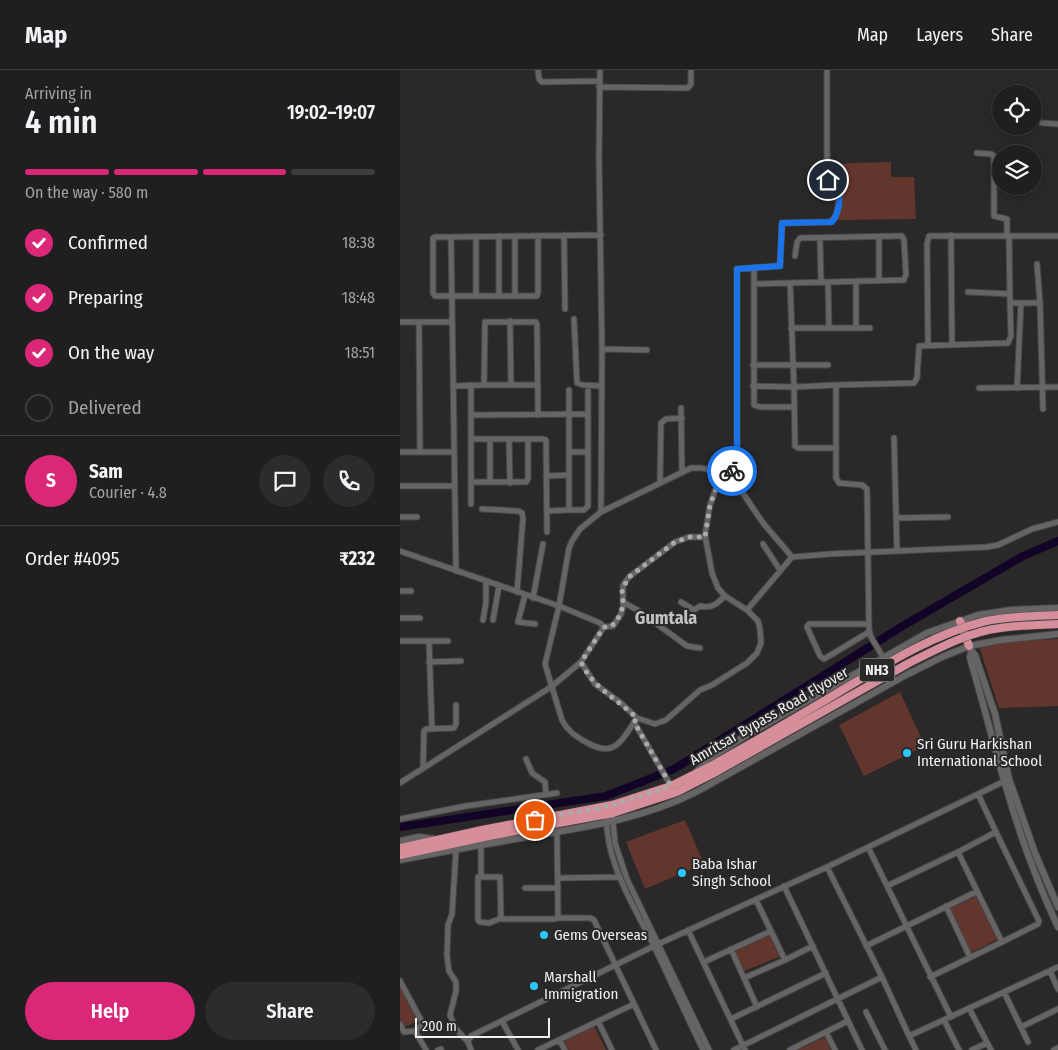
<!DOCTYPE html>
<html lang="en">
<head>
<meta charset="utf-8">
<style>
	:root { --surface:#201e1f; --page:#2d2b2c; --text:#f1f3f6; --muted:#a2a2a4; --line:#3d3c3d; --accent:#db2777 }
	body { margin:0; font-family:"Fira Sans Condensed",sans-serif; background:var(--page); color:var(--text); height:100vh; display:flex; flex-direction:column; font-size:19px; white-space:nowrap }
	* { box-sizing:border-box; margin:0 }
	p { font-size:16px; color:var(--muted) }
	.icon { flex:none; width:28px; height:28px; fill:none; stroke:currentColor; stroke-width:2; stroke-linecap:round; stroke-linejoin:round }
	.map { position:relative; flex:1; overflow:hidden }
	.panel { display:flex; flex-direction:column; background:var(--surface); width:400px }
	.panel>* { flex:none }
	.tools { position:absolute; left:592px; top:15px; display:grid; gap:10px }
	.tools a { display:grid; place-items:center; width:50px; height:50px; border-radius:50%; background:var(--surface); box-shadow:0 2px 12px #0003,0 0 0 1px var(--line); font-size:25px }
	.scale { position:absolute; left:15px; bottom:12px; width:135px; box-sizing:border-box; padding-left:5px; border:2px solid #f1f0f1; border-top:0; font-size:14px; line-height:18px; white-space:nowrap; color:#f1f0f1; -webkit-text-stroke:4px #2a2829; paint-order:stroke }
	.pin { position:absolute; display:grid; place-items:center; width:42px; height:42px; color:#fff; margin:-21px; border:2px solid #fff; border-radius:50%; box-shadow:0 1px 5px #0007 }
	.courier { position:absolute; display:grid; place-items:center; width:50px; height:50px; margin:-25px; border:4px solid #1a73e8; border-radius:50%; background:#fff; color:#222; box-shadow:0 1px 6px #0007 }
	.summary em { font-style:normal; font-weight:600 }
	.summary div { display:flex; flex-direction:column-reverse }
	.summary { display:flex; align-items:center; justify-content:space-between; height:85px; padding:0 25px }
	h1 { font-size:32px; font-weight:600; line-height:38px }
	.bar { display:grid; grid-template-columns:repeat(4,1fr); gap:8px 5px; align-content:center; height:60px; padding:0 25px }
	.bar i { height:6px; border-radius:4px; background:var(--line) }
	.bar .selected { background:var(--accent) }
	.bar p { grid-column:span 4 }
	.line { display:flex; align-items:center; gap:12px; padding:0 25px; border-top:1px solid var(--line) }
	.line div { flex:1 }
	.round { display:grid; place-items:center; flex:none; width:52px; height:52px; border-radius:26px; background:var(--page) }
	ol { padding:0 25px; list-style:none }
	li { display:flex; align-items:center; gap:15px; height:55px }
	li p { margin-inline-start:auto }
	li .icon { padding:5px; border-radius:50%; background:var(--accent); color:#fff; stroke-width:4 }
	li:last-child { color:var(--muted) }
	li i { width:28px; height:28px; border:2px solid var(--line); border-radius:50% }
	.action { display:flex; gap:10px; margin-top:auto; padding:10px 25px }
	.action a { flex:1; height:58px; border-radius:30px; background:var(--accent); color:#fff; font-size:20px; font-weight:600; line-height:58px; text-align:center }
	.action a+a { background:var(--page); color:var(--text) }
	header { display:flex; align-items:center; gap:30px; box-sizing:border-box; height:70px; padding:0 25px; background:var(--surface); border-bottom:1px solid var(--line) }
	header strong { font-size:24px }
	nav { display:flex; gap:28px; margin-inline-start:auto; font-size:18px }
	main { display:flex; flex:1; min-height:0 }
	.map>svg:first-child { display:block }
	.green { fill:#62362d }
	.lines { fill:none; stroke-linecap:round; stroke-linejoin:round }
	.river { stroke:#120426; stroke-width:8 }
	.minor-casing { stroke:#484748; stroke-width:7 }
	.tertiary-casing { stroke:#484748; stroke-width:8 }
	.trunk-casing { stroke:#484748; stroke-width:9 }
	.minor { stroke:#676466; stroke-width:5 }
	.tertiary { stroke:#676466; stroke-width:6 }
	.trunk { stroke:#d68e9a; stroke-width:8 }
	.trunk-bridge-casing { stroke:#484748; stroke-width:9; stroke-linecap:butt }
	.trunk-bridge { stroke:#d68e9a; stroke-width:8 }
	.done { stroke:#abaaab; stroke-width:5; stroke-dasharray:0 9 }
	.route { stroke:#1a73e8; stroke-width:6 }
	.poi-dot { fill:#28c8ff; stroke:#2a2829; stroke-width:2 }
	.labels { text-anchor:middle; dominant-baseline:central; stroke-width:4; stroke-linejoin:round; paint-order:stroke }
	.shield { fill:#2a2829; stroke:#b5b4b5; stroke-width:1 }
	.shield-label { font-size:14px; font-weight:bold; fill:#f1f0f1 }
	.street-label { font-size:15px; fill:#f1f0f1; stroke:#2a2829 }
	.poi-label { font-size:15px; fill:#f1f0f1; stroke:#2a2829; text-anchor:start }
	.quarter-label { font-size:18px; font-weight:bold; fill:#c3c0c1; stroke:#2a2829 }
</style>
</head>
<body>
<header>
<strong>Map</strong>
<nav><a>Map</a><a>Layers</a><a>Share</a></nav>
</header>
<main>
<section class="panel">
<div class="summary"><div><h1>4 min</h1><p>Arriving in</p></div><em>19:02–19:07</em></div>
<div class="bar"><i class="selected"></i><i class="selected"></i><i class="selected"></i><i></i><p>On the way · 580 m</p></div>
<ol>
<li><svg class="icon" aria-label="check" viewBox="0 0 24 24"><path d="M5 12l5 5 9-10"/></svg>Confirmed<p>18:38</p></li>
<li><svg class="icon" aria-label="check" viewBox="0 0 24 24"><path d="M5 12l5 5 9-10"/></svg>Preparing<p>18:48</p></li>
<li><svg class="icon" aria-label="check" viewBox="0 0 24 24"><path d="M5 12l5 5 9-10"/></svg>On the way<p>18:51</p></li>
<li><i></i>Delivered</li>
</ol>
<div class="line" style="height:90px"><b class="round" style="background:var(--accent);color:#fff">S</b><div><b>Sam</b><p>Courier · 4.8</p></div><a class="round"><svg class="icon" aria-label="chat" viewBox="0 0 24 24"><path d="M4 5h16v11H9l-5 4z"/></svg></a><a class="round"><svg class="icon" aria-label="phone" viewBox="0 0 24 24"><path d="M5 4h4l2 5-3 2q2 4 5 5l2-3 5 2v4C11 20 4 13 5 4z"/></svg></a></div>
<div class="line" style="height:65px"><div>Order #4095</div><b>₹232</b></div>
<div class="action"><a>Help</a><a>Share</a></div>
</section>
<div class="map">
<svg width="658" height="980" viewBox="0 0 658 980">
	<rect width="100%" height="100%" fill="#2a2829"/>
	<!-- green -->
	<path class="green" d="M491,92v15h23l2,42 -80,1 -5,-53 17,-4z
		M658,569v67l-59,2 -20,-62 39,-5z
		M500,622l25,54 -61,30 -25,-51z
		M285,750l19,44 -59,25 -19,-47z
		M577,826l21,43 -28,14 -21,-44z
		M370,864l11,22 -37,15 -9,-21z
		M0,914l20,36 -16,7 -4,-8z
		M194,956l12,24h-37l-5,-9z
		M425,967l6,13h-33z"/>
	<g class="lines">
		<!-- river -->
		<path class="river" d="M0,757l206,-31 68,-27 227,-142 122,-71 35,-15"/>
		<!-- minor casing -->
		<g class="minor-casing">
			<path id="minor" d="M138,0l1,9 3,3 57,-1
				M200,0l-1,89 3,190 -1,163
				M199,17l89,1 3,-4v-14
				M642,53l16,1
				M577,83l14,1 3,2v60l13,3v17
				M164,165l1,74
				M551,165l1,110
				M609,166l1,67
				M51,167h-16l-2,1v55l2,3h102l1,-3v-57
				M76,167v59
				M420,168l1,44
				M395,186l2,-14 3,-4 99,-2h3l2,4 2,34 -2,6h-2l-112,3 4,104 42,-2v93l3,5 23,2 5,4 2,140 2,8 12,20
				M637,194l3,39
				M354,200v135l7,2h33
				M456,211v47
				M479,211v-44
				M428,212l1,46
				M354,214l36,-1
				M568,222l42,2
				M99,226v-60
				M115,226v-60
				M174,249l3,64 6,2 18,1
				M110,251l1,64
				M0,252h52
				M19,252l1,130
				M391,258h79
				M528,275l-1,-101 2,-8h129
				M202,279l45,1
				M353,295h75
				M138,315h-54l1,-63h51l1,3 1,90
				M436,315l78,-2 3,-5 2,-32 89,-3 3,-7 -1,-33h30l3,106
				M53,316l31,-1
				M353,316l41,1 1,59 3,2h38
				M579,318l79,-1
				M617,318l4,-85
				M169,320v62
				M281,338l1,65
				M71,345l117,-1
				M494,368l3,113
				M71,369h72l3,1 1,92
				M90,369v43
				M109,369l1,44
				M0,382h53
				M146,406l23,-1
				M329,407l8,-17v-191l43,-3 2,-43 48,-1c8,-5 10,-19 9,-28l-9,-10 -3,-12v-102
				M71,412h55l2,-3v-40
				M260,413l1,-60 5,-4 16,-1
				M0,416h54
				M71,434v-119
				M82,439l36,2 4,2 1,5 -6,74
				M169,440h15l4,-4v-115
				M147,441l22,-1v-58h19
				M0,447h17
				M496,448l52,-1
				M363,474l17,26
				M0,481l159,55 41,17 4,4 -23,35 14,22 26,19 16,15 18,6 11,-4 34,-30 12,-5 35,-22 10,-10 4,-10 -1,-14 -2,-8 -11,-11 -22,-14 -7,-8 -6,-15 -7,-38 5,-30 12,-33c18,12 29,35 42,52 9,11 19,22 28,33l38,-3 157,-7 11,-2 34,-16 26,-7
				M56,501l-5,-334 150,-2
				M0,521h11
				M125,525l-7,27 17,2
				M133,528l10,-54
				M223,532l16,9 48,35 13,2
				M281,532l13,8 6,-4c11,3 17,-2 25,-10
				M347,540l45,-53
				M0,548h20
				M83,550l3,-18v-21
				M93,550l6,-34
				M469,554h-60l-2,3 13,29 4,3 45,-27
				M204,557l9,-1 8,-12 2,-7v-22l6,-8 46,-35 14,-5h16
				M0,571h29l3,88
				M29,571h19
				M29,592l32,-1
				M237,648c-16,23 -22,42 -53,23 -10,-6 -17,-11 -22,-21l-17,-56 14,-58 10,-58 3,-7 8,-12 21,-17 90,-44h10l21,4
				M234,652l37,64
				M126,689l6,14 13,9 1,12
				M23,698l1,-37 2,-2 28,-1 2,-4v-19
				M0,713l151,-96 30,-25
				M578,724l18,38
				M207,736c-5,52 25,96 47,140l173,-79 180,-87
				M212,741l3,32 12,36 82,171
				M0,749l66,-13 91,-13
				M468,777l83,170
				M56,780l-4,64 -4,11 -1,31 2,15 7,11v9l-6,24 6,14 12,13
				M558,782l38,-20 43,89 -1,3 -36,18
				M427,797l55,110
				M81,806v-31
				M158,808l62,-1
				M384,816l78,164
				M487,816l71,-34 44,90 -72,35
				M125,818h33
				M356,830l15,31
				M546,836l24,51
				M157,848h33l4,2 62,130
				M101,849l-1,-42h-22v43l2,2 9,1 10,-4h56l3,-2 -1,-85
				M288,860l57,120
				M466,876l110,-54
				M331,879l26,58
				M304,892l67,-31 14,29 28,-14
				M650,901l8,18
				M344,908l41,-18
				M0,911l22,41 -1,4 -6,5
				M604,922l24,50
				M569,938l22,42
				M466,942l19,38
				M331,949l95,-46
				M544,950l15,30
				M102,951l16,29
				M198,951l14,29
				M0,954l4,8 11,-1 11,19
				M621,957l37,-18
				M426,962l9,18
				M159,970l6,10
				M38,980l3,-1
				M71,980l-3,-8 3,-6 183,-90 49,104
				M138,980l96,-46
				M334,980l148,-73 27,59
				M390,980l58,-29
				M516,980l-7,-14 149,-69
				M572,980l15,-7
				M654,980l4,-2"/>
		</g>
		<!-- tertiary casing -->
		<g class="tertiary-casing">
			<path id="tertiary" d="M570,579l5,6 20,59 14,65 26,74 23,54
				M571,582l-1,6c12,40 22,81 34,122 14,50 32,100 54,147
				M297,701l18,-16 29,-18 183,-104 51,-18 33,-5 47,-2
				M0,771l19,-4 14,2
				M0,790c46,-9 92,-17 138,-25 55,-9 108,-18 158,-43l210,-117 36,-18 27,-11 32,-6 57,-6"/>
		</g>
		<!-- trunk casing -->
		<g class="trunk-casing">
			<path id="trunk" d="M560,551l9,25
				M0,778l82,-18 130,-25 59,-19 40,-20
				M0,785l84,-18 129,-24 64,-21 37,-19"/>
		</g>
		<!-- minor -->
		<use href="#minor" class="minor"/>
		<!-- tertiary -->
		<use href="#tertiary" class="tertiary"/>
		<!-- trunk -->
		<use href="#trunk" class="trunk"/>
		<!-- trunk-bridge casing -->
		<g class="trunk-bridge-casing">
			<path id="trunk-bridge" d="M311,696c43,-24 86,-49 128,-74 47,-28 94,-58 147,-71 23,-5 48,-5 72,-6
				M314,703l195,-110c28,-14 59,-31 91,-35 19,-3 39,-3 58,-4"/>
		</g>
		<!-- trunk-bridge -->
		<use href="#trunk-bridge" class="trunk-bridge"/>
	</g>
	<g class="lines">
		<!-- done -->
		<path class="done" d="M135,750l77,-15 59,-19 -37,-64 3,-4c-20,-19 -45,-31 -56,-56l23,-35 8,-1 9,-12 2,-12 -1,-12 7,-13 46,-35 14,-5h16l5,-32 12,-33 7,5 3,-6"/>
		<!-- route -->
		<path class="route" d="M332,401l5,-11v-191l43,-3 2,-43 50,-1c6,-7 10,-24 5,-32 -3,-4 -6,-6 -9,-10"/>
	</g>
	<!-- markers -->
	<g class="poi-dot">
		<circle cx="507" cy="683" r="5"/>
		<circle cx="282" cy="803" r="5"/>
		<circle cx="144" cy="865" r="5"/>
		<circle cx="134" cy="916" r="5"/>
	</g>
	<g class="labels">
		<!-- shield labels -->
		<rect class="shield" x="459.5" y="588.5" width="35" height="23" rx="4"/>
		<g class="shield-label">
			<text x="477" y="600">NH3</text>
		</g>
		<!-- street labels -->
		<g class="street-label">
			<text transform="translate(369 646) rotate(-30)">Amritsar Bypass Road Flyover</text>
		</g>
		<!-- poi labels -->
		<g class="poi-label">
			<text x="517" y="674">Sri Guru Harkishan<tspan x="517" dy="17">International School</tspan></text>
			<text x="292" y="794">Baba Ishar<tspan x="292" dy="17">Singh School</tspan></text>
			<text x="154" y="865">Gems Overseas</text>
			<text x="144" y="907">Marshall<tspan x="144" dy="17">Immigration</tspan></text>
		</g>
		<!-- quarter labels -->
		<g class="quarter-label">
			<text x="266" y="548">Gumtala</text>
		</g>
	</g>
</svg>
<div class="tools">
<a><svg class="icon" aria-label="locate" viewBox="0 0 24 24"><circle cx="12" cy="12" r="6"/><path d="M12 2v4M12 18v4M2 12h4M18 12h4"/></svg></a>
<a><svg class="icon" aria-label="layers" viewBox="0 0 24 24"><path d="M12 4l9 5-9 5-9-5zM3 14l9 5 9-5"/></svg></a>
</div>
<div class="scale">200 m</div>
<div class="pin" style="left:135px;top:750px;background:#ea580c"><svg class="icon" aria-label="bag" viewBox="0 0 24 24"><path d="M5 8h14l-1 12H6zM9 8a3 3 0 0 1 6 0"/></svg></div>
<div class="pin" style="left:428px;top:110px;background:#1f2937"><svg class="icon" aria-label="home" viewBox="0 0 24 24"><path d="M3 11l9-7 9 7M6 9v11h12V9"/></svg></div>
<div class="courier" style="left:332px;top:401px"><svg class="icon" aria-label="bike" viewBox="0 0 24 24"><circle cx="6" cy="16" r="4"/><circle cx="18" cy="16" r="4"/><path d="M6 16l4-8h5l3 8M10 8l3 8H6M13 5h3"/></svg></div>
</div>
</main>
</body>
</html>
